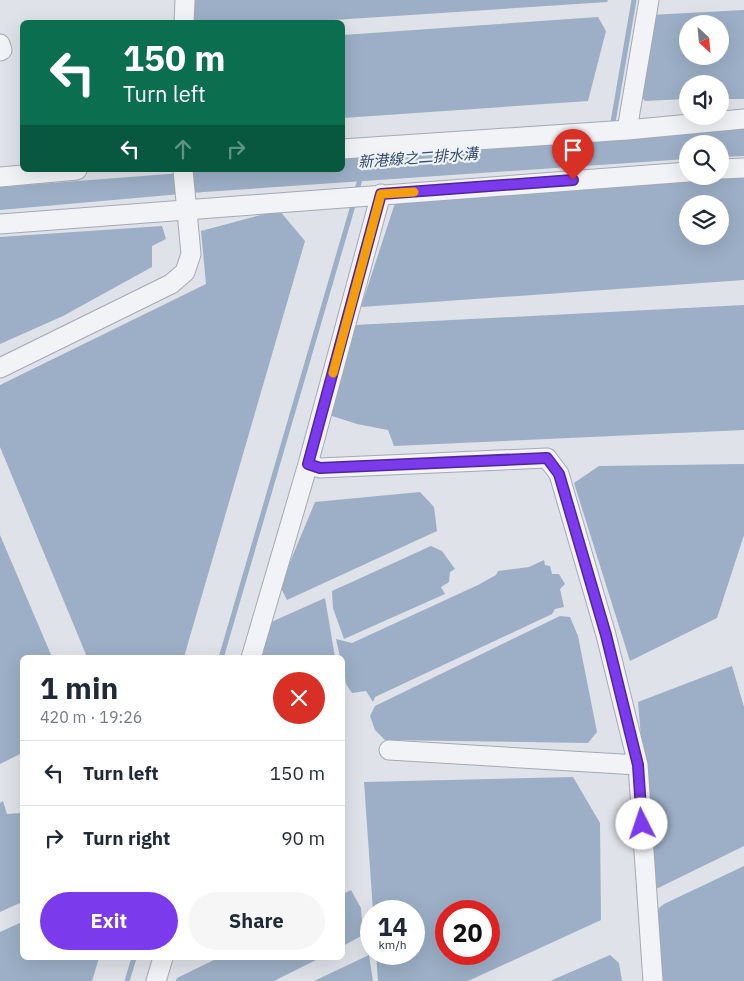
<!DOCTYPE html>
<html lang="en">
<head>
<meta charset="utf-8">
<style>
	:root { --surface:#fff; --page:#f6f6f7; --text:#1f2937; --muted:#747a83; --line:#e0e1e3; --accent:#7c3aed }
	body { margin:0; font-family:"IBM Plex Sans","Noto Sans TC",sans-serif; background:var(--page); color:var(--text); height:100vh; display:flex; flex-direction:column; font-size:19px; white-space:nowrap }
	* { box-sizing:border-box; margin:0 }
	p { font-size:16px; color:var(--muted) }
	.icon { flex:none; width:28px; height:28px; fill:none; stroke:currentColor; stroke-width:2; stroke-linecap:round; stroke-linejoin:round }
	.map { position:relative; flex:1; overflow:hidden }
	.side { position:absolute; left:20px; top:655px; width:325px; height:305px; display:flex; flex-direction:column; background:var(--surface); border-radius:8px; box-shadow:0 5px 20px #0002 }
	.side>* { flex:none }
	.guide { position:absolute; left:20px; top:20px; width:325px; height:152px; border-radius:8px; box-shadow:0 5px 20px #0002; background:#0b6e4f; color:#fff; overflow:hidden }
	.needle { width:32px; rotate:154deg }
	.fabs { position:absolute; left:679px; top:15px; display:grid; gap:10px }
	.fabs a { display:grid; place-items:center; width:50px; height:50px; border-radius:50%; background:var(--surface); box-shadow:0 5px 20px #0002; font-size:25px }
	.speed { position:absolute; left:360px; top:900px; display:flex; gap:10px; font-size:25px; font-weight:700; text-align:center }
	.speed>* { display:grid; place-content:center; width:65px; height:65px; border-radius:50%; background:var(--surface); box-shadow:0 5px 20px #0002; line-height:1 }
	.speed small { font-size:12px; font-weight:400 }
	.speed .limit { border:8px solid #d22; background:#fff; color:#111 }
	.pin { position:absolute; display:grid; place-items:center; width:42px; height:42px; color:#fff; margin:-51px -21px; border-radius:50% 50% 50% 0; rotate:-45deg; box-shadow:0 0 5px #0007 }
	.pin .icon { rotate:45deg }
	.me { position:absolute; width:55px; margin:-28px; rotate:356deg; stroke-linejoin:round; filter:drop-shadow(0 0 4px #0008) }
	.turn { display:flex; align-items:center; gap:18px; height:105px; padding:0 20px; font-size:22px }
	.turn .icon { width:65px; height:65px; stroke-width:2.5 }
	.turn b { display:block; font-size:35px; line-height:42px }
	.lanes { display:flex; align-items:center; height:48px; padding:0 20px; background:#0003; justify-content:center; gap:25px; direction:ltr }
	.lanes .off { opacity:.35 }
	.round { display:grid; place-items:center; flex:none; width:52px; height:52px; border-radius:26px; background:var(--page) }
	.overview { display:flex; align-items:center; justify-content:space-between; height:85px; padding:0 20px }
	h1 { font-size:30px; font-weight:700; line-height:38px }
	.cta { display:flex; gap:10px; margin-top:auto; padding:10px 20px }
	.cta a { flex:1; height:58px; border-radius:30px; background:var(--accent); color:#fff; font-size:20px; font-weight:700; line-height:58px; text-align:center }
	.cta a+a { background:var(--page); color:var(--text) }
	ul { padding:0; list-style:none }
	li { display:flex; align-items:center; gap:15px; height:65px; padding:0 20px; border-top:1px solid var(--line) }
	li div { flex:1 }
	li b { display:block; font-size:19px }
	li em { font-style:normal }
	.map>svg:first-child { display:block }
	.water { fill:#9cafc6; fill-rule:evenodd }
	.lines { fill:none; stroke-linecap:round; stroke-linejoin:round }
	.stream { stroke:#9cafc6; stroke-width:5 }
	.minor-casing { stroke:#a5a9b2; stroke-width:21 }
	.minor { stroke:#f2f3f6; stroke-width:19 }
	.route-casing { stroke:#51269a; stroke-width:12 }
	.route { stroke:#7c3aed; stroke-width:9 }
	.slow { stroke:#f59e0b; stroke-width:9 }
	.labels { text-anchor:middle; stroke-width:4.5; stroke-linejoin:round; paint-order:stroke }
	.water-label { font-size:15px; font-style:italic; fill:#354d6f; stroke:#eef1f5 }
</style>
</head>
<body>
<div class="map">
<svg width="744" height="981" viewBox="0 0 744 981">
	<rect width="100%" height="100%" fill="#dfe2e8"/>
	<path class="water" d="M 190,0 L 608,0 L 607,2 L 303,22 L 193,22 Z
		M 744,10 L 744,99 L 720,99 L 720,84 L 688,84 L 687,99 L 645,101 L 634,89 L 650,15 ZM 688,24 L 720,24 L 720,56 L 688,56 Z
		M 598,17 L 606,31 L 588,101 L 343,118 L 343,35 Z
		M 744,125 L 744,156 L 720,157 L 720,144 L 688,144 L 687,159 L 204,192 L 0,210 L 0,187 L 220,170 L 342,170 L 343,159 Z
		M 744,177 L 744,280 L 361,307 L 395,203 ZM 688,204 L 720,204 L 720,236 L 688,236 Z
		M 279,210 L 305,241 L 184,657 L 87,657 L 0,447 L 0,385 L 206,284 L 201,231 Z
		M 162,226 L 166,239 L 152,246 L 152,267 L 63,316 L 0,344 L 0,237 Z
		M 744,305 L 744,430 L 394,446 L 388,430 L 357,424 L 329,415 L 355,325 Z
		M 744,464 L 744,535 L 717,618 L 630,661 L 574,483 L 599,466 Z
		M 420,492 L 434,507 L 437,531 L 287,600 L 280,586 L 315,502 Z
		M 0,535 L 52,657 L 22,658 L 22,753 L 0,764 Z
		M 431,546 L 442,551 L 455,569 L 450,572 L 449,582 L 441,587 L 445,594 L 344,639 L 333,608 L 332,591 Z
		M 544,560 L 545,565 L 550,566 L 552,574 L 559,574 L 565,584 L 560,589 L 564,607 L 555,609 L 552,614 L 375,697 L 373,702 L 366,691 L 352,693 L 346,684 L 342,658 L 340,657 L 336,639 L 352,643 L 478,585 L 496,575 L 498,571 L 529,567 Z
		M 325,598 L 335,657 L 258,658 L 269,623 Z
		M 560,616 L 570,617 L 578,636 L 597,732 L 588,743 L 385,740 L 375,730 L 370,716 L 375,706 Z
		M 732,666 L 744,707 L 744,846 L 654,890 L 638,702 Z
		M 573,777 L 600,823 L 601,920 L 468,981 L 378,981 L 376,954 L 414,954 L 414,911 L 373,911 L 364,782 ZM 446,911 L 489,911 L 489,954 L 446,954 Z
		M 3,801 L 7,814 L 22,813 L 22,902 L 0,912 L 0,803 Z
		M 744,866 L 744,981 L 654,981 L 648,917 L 664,904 Z
		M 351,890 L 361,908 L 363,935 L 343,946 L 343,894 Z
		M 22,922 L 22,958 L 99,958 L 92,981 L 0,981 L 0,932 Z
		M 369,955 L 373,981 L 314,981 Z
		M 610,955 L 619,963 L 622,981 L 550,981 Z
		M 218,958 L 320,958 L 274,981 L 176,981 L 177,978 Z"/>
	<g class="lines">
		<path class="stream" d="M 612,128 L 634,0
			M 356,194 L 361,175
			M 221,658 L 354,202
			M 127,981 L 134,958"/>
		<g class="minor-casing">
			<path id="minor" d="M 184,22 L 185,0
				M 0,44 L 2,50 L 0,51
				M 627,130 L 649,0
				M 342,149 L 627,130 L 744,119
				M 720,169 L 744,168
				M 0,177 L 77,170
				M 381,194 L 308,464 L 320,468 L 547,458 L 559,474 L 606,635 L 638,765 L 653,981
				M 0,224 L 688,172
				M 0,368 L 171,284 L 185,272 L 191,254 L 183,170
				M 251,658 L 308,464
				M 389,750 L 638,765
				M 156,981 L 163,958"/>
		</g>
		<use href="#minor" class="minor"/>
	</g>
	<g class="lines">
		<g class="route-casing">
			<path id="route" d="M 573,180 L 381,194 L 308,464 L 320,468 L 547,458 L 559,474 L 606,635 L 638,765 L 642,824"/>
		</g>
		<use href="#route" class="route"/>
		<path class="slow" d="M 333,373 L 381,194 L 414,192"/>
	</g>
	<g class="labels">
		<g class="water-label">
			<text transform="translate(418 158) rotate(-4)" y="5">新港線之二排水溝</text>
		</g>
	</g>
</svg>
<div class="fabs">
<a><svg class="needle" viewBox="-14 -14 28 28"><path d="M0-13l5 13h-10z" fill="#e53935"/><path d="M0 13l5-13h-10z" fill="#747a83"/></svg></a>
<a><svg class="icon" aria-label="sound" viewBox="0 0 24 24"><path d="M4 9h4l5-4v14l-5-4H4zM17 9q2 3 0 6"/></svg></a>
<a><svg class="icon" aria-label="search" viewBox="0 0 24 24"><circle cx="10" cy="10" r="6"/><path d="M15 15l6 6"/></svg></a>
<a><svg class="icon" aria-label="layers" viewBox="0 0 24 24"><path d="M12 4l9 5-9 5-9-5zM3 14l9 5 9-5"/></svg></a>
</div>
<div class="speed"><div>14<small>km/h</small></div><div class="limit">20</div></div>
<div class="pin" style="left:573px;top:180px;background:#d93025"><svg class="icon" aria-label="arrive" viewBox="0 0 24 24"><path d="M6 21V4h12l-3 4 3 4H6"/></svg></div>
<svg class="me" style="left:642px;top:824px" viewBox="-20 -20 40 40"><circle r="19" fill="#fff"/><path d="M0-13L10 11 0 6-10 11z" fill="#7c3aed"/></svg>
<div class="guide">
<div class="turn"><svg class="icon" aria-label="left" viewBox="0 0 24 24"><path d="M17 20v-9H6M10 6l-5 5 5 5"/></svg><div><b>150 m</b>Turn left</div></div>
<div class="lanes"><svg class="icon" aria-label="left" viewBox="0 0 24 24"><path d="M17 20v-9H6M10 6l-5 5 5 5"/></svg><svg class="icon off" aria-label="ahead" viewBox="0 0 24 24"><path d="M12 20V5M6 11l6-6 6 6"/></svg><svg class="icon off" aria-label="right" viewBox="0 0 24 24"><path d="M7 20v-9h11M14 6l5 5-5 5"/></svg></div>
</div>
<section class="side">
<div class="overview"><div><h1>1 min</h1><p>420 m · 19:26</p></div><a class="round" style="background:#d93025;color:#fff"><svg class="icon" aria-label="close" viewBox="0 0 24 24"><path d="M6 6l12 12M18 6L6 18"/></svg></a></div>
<ul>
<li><svg class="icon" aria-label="left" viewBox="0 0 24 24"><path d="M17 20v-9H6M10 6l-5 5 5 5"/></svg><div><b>Turn left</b></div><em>150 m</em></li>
<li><svg class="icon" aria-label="right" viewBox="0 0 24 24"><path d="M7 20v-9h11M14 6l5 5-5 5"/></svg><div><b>Turn right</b></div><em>90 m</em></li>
</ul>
<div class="cta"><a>Exit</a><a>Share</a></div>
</section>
</div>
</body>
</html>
